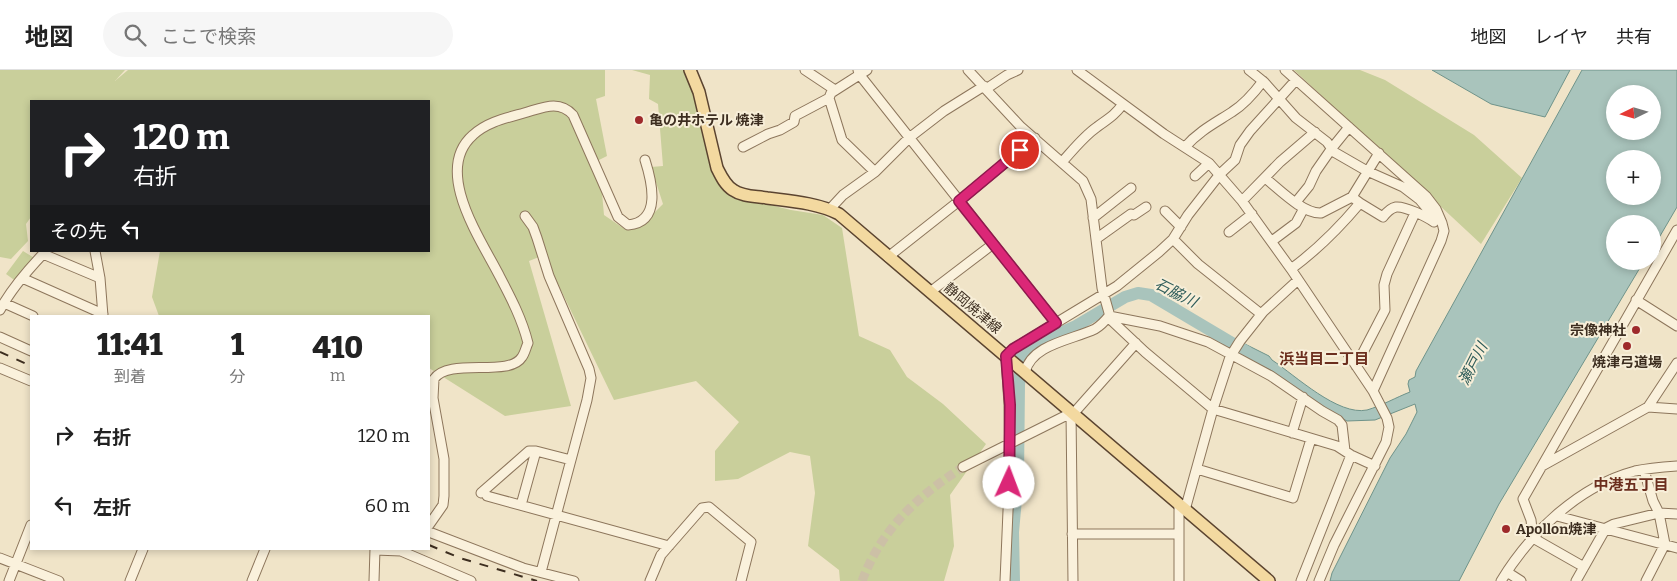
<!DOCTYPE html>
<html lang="ja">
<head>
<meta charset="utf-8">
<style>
	:root { --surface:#fff; --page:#f6f6f6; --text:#222; --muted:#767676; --line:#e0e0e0 }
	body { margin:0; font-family:Bitter,"Noto Sans JP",serif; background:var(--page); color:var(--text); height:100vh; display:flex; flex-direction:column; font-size:19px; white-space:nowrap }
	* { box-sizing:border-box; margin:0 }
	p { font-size:16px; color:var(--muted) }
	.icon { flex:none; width:28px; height:28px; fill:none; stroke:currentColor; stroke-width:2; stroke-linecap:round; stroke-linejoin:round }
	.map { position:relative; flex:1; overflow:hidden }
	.panel { position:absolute; left:30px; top:245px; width:400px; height:235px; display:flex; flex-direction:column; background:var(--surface); border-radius:0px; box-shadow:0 2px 8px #0003 }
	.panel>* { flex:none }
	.banner { position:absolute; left:30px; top:30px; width:400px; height:152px; border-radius:0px; box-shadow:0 2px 8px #0003; background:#202124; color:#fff; overflow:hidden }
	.needle { width:32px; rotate:265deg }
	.controls { position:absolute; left:1606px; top:15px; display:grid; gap:10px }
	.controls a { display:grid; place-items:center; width:55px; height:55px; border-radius:50%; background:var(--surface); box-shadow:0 2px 8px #0003; font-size:25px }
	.pin { position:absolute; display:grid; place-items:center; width:42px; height:42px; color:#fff; margin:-21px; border:2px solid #fff; border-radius:50%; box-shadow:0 1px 5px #0007 }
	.me { position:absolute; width:55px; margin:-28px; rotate:2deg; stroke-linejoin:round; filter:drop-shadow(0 0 4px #0008) }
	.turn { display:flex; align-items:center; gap:18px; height:105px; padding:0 20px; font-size:22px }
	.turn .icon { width:65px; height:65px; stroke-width:2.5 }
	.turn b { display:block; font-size:35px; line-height:42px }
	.then { display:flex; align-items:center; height:48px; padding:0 20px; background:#0003; gap:10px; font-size:19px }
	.eta { display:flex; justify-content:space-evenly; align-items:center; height:85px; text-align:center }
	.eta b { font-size:30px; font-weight:800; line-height:35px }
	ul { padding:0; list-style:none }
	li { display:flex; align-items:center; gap:15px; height:70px; padding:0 20px }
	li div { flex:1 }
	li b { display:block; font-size:19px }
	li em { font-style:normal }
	header { display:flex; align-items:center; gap:30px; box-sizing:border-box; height:70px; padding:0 25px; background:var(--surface); border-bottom:1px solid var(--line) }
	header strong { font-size:24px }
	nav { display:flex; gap:28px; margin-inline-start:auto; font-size:18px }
	.search { width:350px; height:45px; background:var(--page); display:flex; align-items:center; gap:12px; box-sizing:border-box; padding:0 18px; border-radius:28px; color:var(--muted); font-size:19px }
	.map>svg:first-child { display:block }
	.green { fill:#c9cf9b }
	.water { fill:#a9c4bc; stroke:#6f938a; fill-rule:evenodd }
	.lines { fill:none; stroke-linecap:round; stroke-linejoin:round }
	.river { stroke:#a9c4bc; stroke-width:12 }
	.minor-tunnel { stroke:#ccc0a6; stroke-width:9; stroke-dasharray:9 4.5; stroke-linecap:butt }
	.minor-casing { stroke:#8d765c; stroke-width:11 }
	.major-casing { stroke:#5b4430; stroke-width:14 }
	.minor { stroke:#faf1dc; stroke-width:9 }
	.major { stroke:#f3d9a0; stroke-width:11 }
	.rail { stroke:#3d2e20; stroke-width:2; stroke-dasharray:9 9; stroke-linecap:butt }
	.route-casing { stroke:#8e194d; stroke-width:12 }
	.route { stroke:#db2777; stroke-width:9 }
	.poi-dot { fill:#9e2a2b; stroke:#f7eed8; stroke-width:2 }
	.labels { text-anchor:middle; stroke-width:4; stroke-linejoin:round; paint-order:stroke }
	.poi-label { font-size:14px; font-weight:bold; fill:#3d2e20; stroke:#f7eed8; text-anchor:start }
	.street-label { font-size:14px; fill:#3d2e20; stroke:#f7eed8 }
	.water-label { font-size:15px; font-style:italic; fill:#2f5d5a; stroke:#f7eed8 }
	.neighbourhood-label { font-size:15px; font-weight:bold; fill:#6b2e1e; stroke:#f7eed8 }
</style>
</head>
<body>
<header>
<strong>地図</strong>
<div class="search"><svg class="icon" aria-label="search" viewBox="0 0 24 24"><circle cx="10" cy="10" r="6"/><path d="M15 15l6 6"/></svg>ここで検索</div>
<nav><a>地図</a><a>レイヤ</a><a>共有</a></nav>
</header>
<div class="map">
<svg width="1677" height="511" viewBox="0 0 1677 511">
	<rect width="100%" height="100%" fill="#f0e4c8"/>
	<path class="green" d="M 0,0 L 125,0 L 115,11 L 128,0 L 605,0 L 605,26 L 596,29 L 607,86 L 599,90 L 604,145 L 626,160 L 646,151 L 663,134 L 651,97 L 663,96 L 658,34 L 649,29 L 650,5 L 632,0 L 686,0 L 689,5 L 717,110 L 734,126 L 791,140 L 823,145 L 842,158 L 859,266 L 890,280 L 907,307 L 943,334 L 986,374 L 950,425 L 954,476 L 944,511 L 840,511 L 839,500 L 808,476 L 815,423 L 810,386 L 790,382 L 738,409 L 715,411 L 715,381 L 739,352 L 696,311 L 614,330 L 544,185 L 529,191 L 571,336 L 505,346 L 429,298 L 429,246 L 159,246 L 152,227 L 160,181 L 429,181 L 429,31 L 31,31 L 31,147 L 26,154 L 28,171 L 11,189 L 0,187 Z
		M 1294,0 L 1360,0 L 1385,10 L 1474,65 L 1522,108 L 1481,174 Z
		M 23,181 L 36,189 L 17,212 L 6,204 Z"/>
	<path class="water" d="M 1432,0 L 1570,0 L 1545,47 L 1491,34 Z
		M 1582,0 L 1677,0 L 1677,137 L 1653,178 L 1652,154 L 1615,154 L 1615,191 L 1644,191 L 1499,434 L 1459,511 L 1330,511 L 1332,503 L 1390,388 L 1406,364 L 1417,342 L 1415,334 L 1375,350 L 1347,351 L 1330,342 L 1273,304 L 1274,302 L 1236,283 L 1243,273 L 1269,286 L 1272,290 C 1296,306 1338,346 1367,340 C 1381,336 1397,327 1410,322 L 1408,314 L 1409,310 L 1415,307 L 1416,301 ZM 1615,24 L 1652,24 L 1652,61 L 1615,61 ZM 1615,89 L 1652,89 L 1652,126 L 1615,126 Z"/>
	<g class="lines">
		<path class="river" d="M 1014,511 L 1013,462 L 1018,407 L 1019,315 L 1021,287 L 1031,276 L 1076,256 L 1125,227 L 1138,223 L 1151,225 L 1247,282"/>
		<path class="minor-tunnel" d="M 862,511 C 882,458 917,427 963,397"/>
		<g class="minor-casing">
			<path id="minor" d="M 805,0 L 835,20
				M 858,0 L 859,4 L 1056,253
				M 867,0 L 831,23 L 829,28 L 842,70 L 875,102
				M 968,0 L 1021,57 L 1083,111 L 1091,129 L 1102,218 L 1111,250 L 1145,282 L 1213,339 L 1337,376 L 1351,385 L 1375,396
				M 1077,0 L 1164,64 L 1209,93 L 1242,131 L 1291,199 L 1373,321 L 1387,348 L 1389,357 L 1386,372 L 1334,475 L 1319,511
				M 1249,0 L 1264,12 L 1296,48 L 1327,72 L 1334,82 L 1367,101 L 1403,117 L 1420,130 L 1430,142 L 1434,152
				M 1285,0 L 1426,126 L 1436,139 L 1442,153 L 1444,161 L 1441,171 L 1373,321
				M 986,19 L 1007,5 L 1018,0
				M 743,77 L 768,64 L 780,60 L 794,52 L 795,46 L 829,28
				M 1185,77 C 1199,61 1215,53 1232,42 C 1245,34 1254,23 1263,11
				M 1063,91 C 1073,80 1084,66 1097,57 C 1109,48 1113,47 1123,34
				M 1195,106 L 1209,93
				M 1265,108 C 1279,119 1303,144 1321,143 L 1352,127 L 1379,83
				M 1242,131 L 1280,92 L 1315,62
				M 1296,132 L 1309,116 L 1316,101 L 1332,78 L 1349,57
				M 1360,133 L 1383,147 C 1386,143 1391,138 1396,137 C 1405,136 1427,147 1434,152
				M 830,139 L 843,125 L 875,102 L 909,68 L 944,41 L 984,16
				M 1165,141 L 1181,157
				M 525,146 L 533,157 L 537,168 L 549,206 L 589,299 L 591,308 L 587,330 L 541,502
				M 1093,148 L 1131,118
				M 1229,162 L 1252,144
				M 1096,169 L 1131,144 L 1134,145 L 1146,137
				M 1173,169 L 1198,194 L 1261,244
				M 1272,171 L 1296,153 L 1304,138
				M 95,181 L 100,208 L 103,246
				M 43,184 L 100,208
				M 888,187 L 959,131 L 1035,68
				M 1291,199 C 1317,180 1339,158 1360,133 L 1352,127
				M 22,208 L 103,244
				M 930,222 L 993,174
				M 1636,230 L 1677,256
				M 4,233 L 33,246
				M 0,240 C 11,219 27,201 43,184 L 43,181
				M 1109,246 L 1160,256 L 1208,272 L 1271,306 L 1322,341 L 1338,350 L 1342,355 L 1345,381
				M 0,267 L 31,281
				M 1356,296 L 1385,240 L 1384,215 L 1387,204 L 1415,143
				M 0,298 L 31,311
				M 1025,302 C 1032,274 1072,270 1095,259 C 1100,256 1105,251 1109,246
				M 1648,337 L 1677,293
				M 1073,344 L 1136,273
				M 1292,363 L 1303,327
				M 1542,396 L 1648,337 L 1677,339
				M 963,397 L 1071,343 L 1073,511
				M 1197,399 L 1293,428 L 1311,369
				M 1644,400 L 1653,431 L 1659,443 L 1665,474 L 1646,511
				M 481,423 L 529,381 L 536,381 L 571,390
				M 487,426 L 669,476
				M 521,435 L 536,381
				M 1185,440 L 1213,339 L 1230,287 L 1240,271 L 1263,242 L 1298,210
				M 1557,446 L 1677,478
				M 429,455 L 443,435 L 444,426 L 444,389 L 433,328 L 434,309 C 449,287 509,308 522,287 C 525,283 526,277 528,273 C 522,249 511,228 500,207 C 482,171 432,101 473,65 C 487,52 506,48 524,43 C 542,38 559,29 573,45 L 618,147 L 628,155 C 662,152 652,112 645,90
				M 429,462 L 523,498 L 574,511
				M 1072,464 L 1179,464
				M 375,480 L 401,481 L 471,511
				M 0,488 L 59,511
				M 1584,497 L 1533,468 L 1531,450 L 1523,429 L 1677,160
				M 1507,502 L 1521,511
				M 9,511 L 31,455
				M 130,511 L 143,479
				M 252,511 L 265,479
				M 374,511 L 375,479
				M 650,511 L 661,485 L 702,438 L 709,437 L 751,472 L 741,511
				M 1005,511 L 1010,394 L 1009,335 L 1006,286 L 1013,279 L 1117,216 L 1159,182 L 1173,169 L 1188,145 L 1220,104 L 1235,90 L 1240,75 L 1250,61 L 1296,10
				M 1179,511 L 1179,435
				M 1301,511 L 1351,385
				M 1501,511 C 1531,462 1579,416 1635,401 C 1649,398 1663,397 1677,396
				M 1576,511 L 1606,458 L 1614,454 L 1659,443 L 1677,444"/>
		</g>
		<g class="major-casing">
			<path id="major" d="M 690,0 L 699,22 L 717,98 C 721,106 725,115 733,120 C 743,127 755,126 767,128 C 790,131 818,133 839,144 L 1269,511"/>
		</g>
		<use href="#minor" class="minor"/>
		<use href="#major" class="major"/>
		<path class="rail" d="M 0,282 L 31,296
			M 429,475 L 460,488 L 537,511"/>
	</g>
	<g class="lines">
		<g class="route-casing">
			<path id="route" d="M 1009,413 L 1010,335 L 1006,286 L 1013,279 L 1056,253 L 959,131 L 1020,80"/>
		</g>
		<use href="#route" class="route"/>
	</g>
	<g class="poi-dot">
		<circle cx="639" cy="50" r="5"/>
		<circle cx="1636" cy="260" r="5"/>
		<circle cx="1627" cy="276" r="5"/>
		<circle cx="1506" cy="459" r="5"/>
	</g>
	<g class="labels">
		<g class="poi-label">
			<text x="649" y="55">亀の井ホテル 焼津</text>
			<text x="1626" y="265" text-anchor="end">宗像神社</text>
			<text x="1627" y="297" text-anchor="middle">焼津弓道場</text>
			<text x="1516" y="464">Apollon焼津</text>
		</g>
		<g class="street-label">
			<text transform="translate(973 238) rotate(40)" y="5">静岡焼津線</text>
		</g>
		<g class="water-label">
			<text transform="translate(1176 223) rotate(27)" y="5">石脇川</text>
			<text transform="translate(1473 294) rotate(-63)" y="5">瀬戸川</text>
		</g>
		<g class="neighbourhood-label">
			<text x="1324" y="294">浜当目二丁目</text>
			<text x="1631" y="420">中港五丁目</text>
		</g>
	</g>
</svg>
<div class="controls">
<a><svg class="needle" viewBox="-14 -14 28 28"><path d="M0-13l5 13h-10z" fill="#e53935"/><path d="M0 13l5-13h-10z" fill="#767676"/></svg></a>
<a>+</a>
<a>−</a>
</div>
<div class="pin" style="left:1020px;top:80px;background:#d93025"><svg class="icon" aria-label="arrive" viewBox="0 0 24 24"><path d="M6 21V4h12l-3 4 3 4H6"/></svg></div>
<svg class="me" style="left:1009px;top:413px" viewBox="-20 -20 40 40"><circle r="19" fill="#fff"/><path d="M0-13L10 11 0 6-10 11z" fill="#db2777"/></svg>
<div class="banner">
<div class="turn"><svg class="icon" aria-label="right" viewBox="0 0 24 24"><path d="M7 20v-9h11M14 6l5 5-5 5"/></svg><div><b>120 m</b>右折</div></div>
<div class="then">その先<svg class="icon" aria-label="left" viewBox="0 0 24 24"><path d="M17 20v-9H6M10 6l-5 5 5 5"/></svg></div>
</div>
<section class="panel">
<div class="eta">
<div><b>11:41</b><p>到着</p></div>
<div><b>1</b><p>分</p></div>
<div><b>410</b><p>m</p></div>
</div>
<ul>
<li><svg class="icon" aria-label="right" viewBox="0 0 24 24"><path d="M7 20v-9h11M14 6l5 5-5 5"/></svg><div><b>右折</b></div><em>120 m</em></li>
<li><svg class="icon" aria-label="left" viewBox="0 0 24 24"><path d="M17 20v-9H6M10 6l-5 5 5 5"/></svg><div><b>左折</b></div><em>60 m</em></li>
</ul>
</section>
</div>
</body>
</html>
